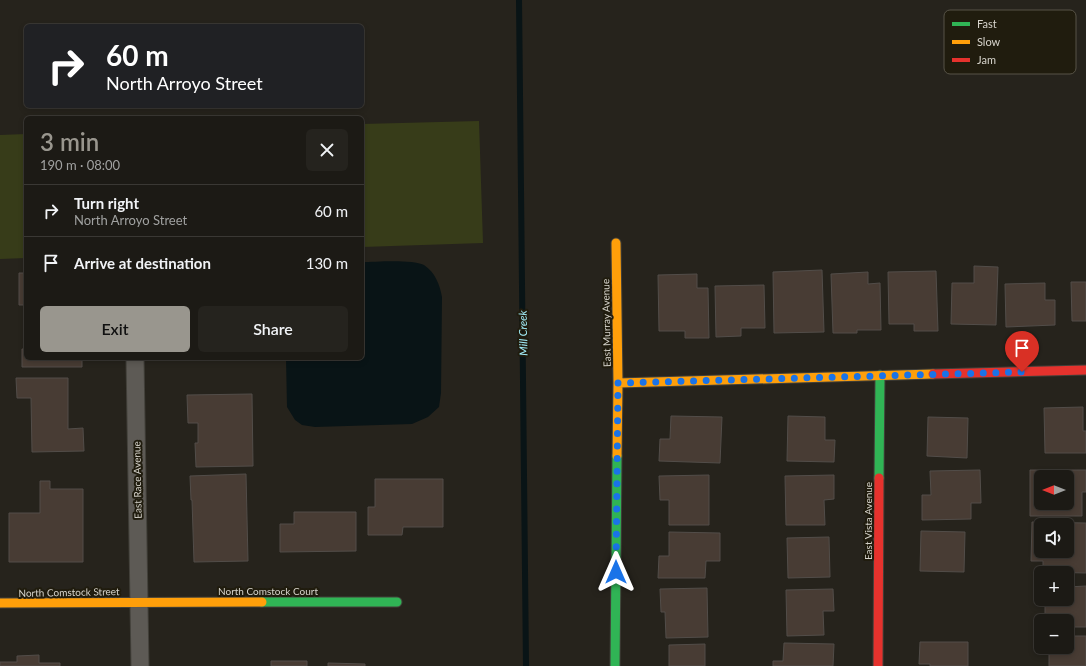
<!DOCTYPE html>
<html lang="en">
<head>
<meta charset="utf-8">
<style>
	:root { --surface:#1c1a15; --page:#25231e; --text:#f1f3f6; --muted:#a0a1a0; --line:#3a3834; --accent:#99968e }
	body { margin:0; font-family:Lato,sans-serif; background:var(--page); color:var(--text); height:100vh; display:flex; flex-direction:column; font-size:15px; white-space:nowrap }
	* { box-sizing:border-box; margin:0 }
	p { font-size:13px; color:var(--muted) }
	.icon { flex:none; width:22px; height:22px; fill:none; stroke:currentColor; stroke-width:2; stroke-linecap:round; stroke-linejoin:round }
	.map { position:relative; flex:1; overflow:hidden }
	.side { position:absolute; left:24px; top:116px; width:340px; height:244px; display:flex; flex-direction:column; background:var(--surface); border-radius:6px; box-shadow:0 2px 6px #0003,0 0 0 1px var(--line) }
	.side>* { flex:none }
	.hud { position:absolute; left:24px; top:24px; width:340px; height:84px; border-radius:6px; box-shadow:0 2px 6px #0003,0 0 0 1px var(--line); background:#202124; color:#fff; overflow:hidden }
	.needle { width:26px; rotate:270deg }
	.controls { position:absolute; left:1034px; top:470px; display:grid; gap:8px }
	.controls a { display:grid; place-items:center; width:40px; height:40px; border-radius:6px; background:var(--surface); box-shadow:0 2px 6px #0003,0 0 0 1px var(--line); font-size:20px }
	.pin { position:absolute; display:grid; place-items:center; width:34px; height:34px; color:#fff; margin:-41px -17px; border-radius:50% 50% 50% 0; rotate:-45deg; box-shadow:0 0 4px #0007 }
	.pin .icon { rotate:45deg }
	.me { position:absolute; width:44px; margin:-22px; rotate:0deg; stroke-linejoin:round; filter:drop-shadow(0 0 3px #0008) }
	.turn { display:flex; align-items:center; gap:14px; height:84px; padding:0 16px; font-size:18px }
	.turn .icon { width:52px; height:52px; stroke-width:2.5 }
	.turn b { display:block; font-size:28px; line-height:34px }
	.round { display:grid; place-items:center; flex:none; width:42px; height:42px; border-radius:6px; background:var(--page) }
	.summary { display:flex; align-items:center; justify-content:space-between; height:68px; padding:0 16px }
	h1 { font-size:24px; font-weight:600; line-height:30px; color:var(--accent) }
	.action { display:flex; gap:8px; margin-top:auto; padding:8px 16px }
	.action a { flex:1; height:46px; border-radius:6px; background:var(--accent); color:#111; font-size:16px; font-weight:600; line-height:46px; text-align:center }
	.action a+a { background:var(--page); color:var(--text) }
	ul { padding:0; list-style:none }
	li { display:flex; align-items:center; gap:12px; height:52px; padding:0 16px; border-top:1px solid var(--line) }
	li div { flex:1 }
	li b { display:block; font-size:15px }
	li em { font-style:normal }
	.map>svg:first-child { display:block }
	.green { fill:#373c19 }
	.water { fill:#091416 }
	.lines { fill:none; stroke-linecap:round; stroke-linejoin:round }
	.stream { stroke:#091416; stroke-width:6 }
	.building { fill:#483c34; stroke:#524d49; fill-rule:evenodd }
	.street-casing { stroke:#42403a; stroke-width:19 }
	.fast-casing { stroke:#42403a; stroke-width:11 }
	.slow-casing { stroke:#42403a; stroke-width:11 }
	.jam-casing { stroke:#42403a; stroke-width:11 }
	.street { stroke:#5d5a55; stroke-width:17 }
	.fast { stroke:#30b455; stroke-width:9 }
	.slow { stroke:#ff9f0a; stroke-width:9 }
	.jam { stroke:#e5322d; stroke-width:9 }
	.route { stroke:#1a73e8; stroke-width:7; stroke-dasharray:0 12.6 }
	.labels { text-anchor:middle; stroke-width:4; stroke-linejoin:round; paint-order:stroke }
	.street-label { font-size:10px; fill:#d7d4cc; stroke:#201c0e }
	.water-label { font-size:11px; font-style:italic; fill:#a2eefa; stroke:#201c0e }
	.key { fill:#201c0e; stroke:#575347; stroke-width:1 }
	.key-label { font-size:11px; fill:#d7d4cc }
</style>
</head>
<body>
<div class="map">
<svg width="1086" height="666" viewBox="0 0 1086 666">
	<rect width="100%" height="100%" fill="#26231c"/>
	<path class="green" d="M 479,121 L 483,243 L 362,247 L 362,124 Z
		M 26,134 L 26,258 L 0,259 L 0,135 Z"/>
	<path class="water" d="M 362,262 C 376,262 412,259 424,265 C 435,272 440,285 442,297 L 441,393 L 439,407 L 428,417 L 412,424 L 315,427 L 302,425 L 295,420 L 287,407 L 286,358 L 362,358 Z"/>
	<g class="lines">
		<path class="stream" d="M 519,0 L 526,666"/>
	</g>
	<path class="building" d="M 974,266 L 998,267 L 996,325 L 951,324 L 952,283 L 974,283 Z
		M 822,270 L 824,332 L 774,333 L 773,272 Z
		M 936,271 L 938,331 L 914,331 L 914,324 L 889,324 L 888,272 Z
		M 868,272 L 868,284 L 880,283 L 881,330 L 857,330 L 857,333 L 833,333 L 831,274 Z
		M 19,273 L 26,273 L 26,305 L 19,305 Z
		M 697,274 L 697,288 L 708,288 L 709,338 L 685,338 L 685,331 L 659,331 L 658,275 Z
		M 1071,282 L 1086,282 L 1086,321 L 1072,321 Z
		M 1045,283 L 1045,300 L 1055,300 L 1055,325 L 1006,327 L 1005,284 Z
		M 764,285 L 765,328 L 741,328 L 741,336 L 716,337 L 715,286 Z
		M 22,349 L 26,349 L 26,358 L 82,358 L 82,367 L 22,367 Z
		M 16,378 L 68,378 L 68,429 L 83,428 L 84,451 L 32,452 L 31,398 L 17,398 Z
		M 252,394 L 253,466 L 196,467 L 195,443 L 198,443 L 198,423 L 188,423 L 187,395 Z
		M 1083,407 L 1083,431 L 1086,431 L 1086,453 L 1045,453 L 1044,408 Z
		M 671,416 L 722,417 L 720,463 L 659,461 L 660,439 L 670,439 Z
		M 788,416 L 825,417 L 825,440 L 835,440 L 834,462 L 787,461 Z
		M 928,417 L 968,418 L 967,458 L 927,456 Z
		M 980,470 L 981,503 L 971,503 L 971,519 L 922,520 L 922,495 L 931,495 L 930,471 Z
		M 1030,470 L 1086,470 L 1086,492 L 1082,492 L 1082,516 L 1030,516 ZM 1041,477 L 1067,477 L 1067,503 L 1041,503 Z
		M 246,474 L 248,561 L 194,562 L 192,500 L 191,500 L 190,476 Z
		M 709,475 L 709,525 L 669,525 L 669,500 L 660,500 L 659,476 Z
		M 834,475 L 834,499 L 824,500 L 825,525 L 786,525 L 785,476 Z
		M 375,479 L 443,479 L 443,527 L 403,527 L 402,535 L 368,535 L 368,507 L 375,507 Z
		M 40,481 L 50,481 L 50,489 L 83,489 L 83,562 L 9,562 L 9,513 L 40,513 Z
		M 294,512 L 356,512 L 356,551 L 280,552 L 280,524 L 294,524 Z
		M 1032,522 L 1086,523 L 1086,573 L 1043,572 L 1043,561 L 1031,561 ZM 1041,525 L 1067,525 L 1067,551 L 1041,551 Z
		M 921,531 L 965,532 L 964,572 L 920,571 Z
		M 669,532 L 720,533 L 720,561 L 706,561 L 705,578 L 658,578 L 659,556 L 669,556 Z
		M 829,537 L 830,577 L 788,578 L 787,538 Z
		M 1086,586 L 1086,627 L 1067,627 L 1067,621 L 1045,621 L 1045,599 L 1067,599 L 1067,587 Z
		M 707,588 L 708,637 L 666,638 L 665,612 L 661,612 L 660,589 Z
		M 833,589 L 834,611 L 823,611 L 824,635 L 787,636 L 786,590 Z
		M 1067,636 L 1086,636 L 1086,666 L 1049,666 L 1049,647 L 1067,647 Z
		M 920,642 L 968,642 L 968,666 L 930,666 L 930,664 L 919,664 Z
		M 784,643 L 834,644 L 833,666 L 773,666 L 773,661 L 783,661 Z
		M 705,644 L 705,666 L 669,666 L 669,645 Z
		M 39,655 L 39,663 L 60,663 L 60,666 L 0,666 L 0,662 L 17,662 L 17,656 Z
		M 271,661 L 307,661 L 307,666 L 271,666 Z
		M 328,663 L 365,664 L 365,666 L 328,666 Z"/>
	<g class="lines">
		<g class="street-casing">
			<path id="street" d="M 135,358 L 140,666"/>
		</g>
		<g class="fast-casing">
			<path id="fast" d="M 879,478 L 880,375
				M 262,602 L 397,602
				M 615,666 L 617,456"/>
		</g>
		<g class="slow-casing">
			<path id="slow" d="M 616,243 L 618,383 L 617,456
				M 618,383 L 933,374
				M 0,603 L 262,602"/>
		</g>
		<g class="jam-casing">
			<path id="jam" d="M 933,374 L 1086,370
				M 878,666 L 879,478"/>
		</g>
		<use href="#street" class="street"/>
		<use href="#fast" class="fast"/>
		<use href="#slow" class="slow"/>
		<use href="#jam" class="jam"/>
	</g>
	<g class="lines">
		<path class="route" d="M 616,572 L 618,383 L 1022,372"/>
	</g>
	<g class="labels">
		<g class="street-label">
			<text transform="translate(606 323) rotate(-91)" y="4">East Murray Avenue</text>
			<text transform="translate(137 480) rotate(-91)" y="4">East Race Avenue</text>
			<text transform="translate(868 521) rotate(-90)" y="4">East Vista Avenue</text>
			<text x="268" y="595">North Comstock Court</text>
			<text transform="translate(69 592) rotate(-1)" y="4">North Comstock Street</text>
		</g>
		<g class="water-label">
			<text transform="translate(523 333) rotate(-91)" y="4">Mill Creek</text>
		</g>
	</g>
	<rect x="944" y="10" width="132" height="64" rx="6" class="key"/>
	<rect x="952" y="22" width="18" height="4" fill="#30b455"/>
	<rect x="952" y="40" width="18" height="4" fill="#ff9f0a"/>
	<rect x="952" y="58" width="18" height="4" fill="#e5322d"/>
	<g class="key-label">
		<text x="977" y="28">Fast</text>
		<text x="977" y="46">Slow</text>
		<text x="977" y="64">Jam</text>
	</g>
</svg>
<div class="controls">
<a><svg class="needle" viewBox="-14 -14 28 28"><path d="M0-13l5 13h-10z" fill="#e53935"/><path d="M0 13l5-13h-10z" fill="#a0a1a0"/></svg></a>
<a><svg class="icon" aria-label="sound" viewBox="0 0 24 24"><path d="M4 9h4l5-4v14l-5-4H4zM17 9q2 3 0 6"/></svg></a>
<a>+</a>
<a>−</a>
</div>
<div class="pin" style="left:1022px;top:372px;background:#d93025"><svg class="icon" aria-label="arrive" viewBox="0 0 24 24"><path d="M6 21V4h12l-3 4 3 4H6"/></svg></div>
<svg class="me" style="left:616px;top:572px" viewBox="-20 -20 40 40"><path d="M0-17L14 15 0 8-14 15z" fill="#1a73e8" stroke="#fff" stroke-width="4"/></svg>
<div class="hud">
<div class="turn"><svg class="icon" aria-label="right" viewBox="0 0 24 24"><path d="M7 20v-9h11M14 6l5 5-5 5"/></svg><div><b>60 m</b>North Arroyo Street</div></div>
</div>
<section class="side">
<div class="summary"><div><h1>3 min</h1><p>190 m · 08:00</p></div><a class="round"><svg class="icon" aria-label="close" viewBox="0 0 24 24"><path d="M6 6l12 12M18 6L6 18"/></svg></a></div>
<ul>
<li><svg class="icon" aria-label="right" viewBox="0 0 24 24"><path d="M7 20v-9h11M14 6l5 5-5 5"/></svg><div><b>Turn right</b><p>North Arroyo Street</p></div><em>60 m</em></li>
<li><svg class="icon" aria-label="arrive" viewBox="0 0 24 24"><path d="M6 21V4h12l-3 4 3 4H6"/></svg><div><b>Arrive at destination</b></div><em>130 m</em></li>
</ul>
<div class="action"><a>Exit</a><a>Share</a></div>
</section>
</div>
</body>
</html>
